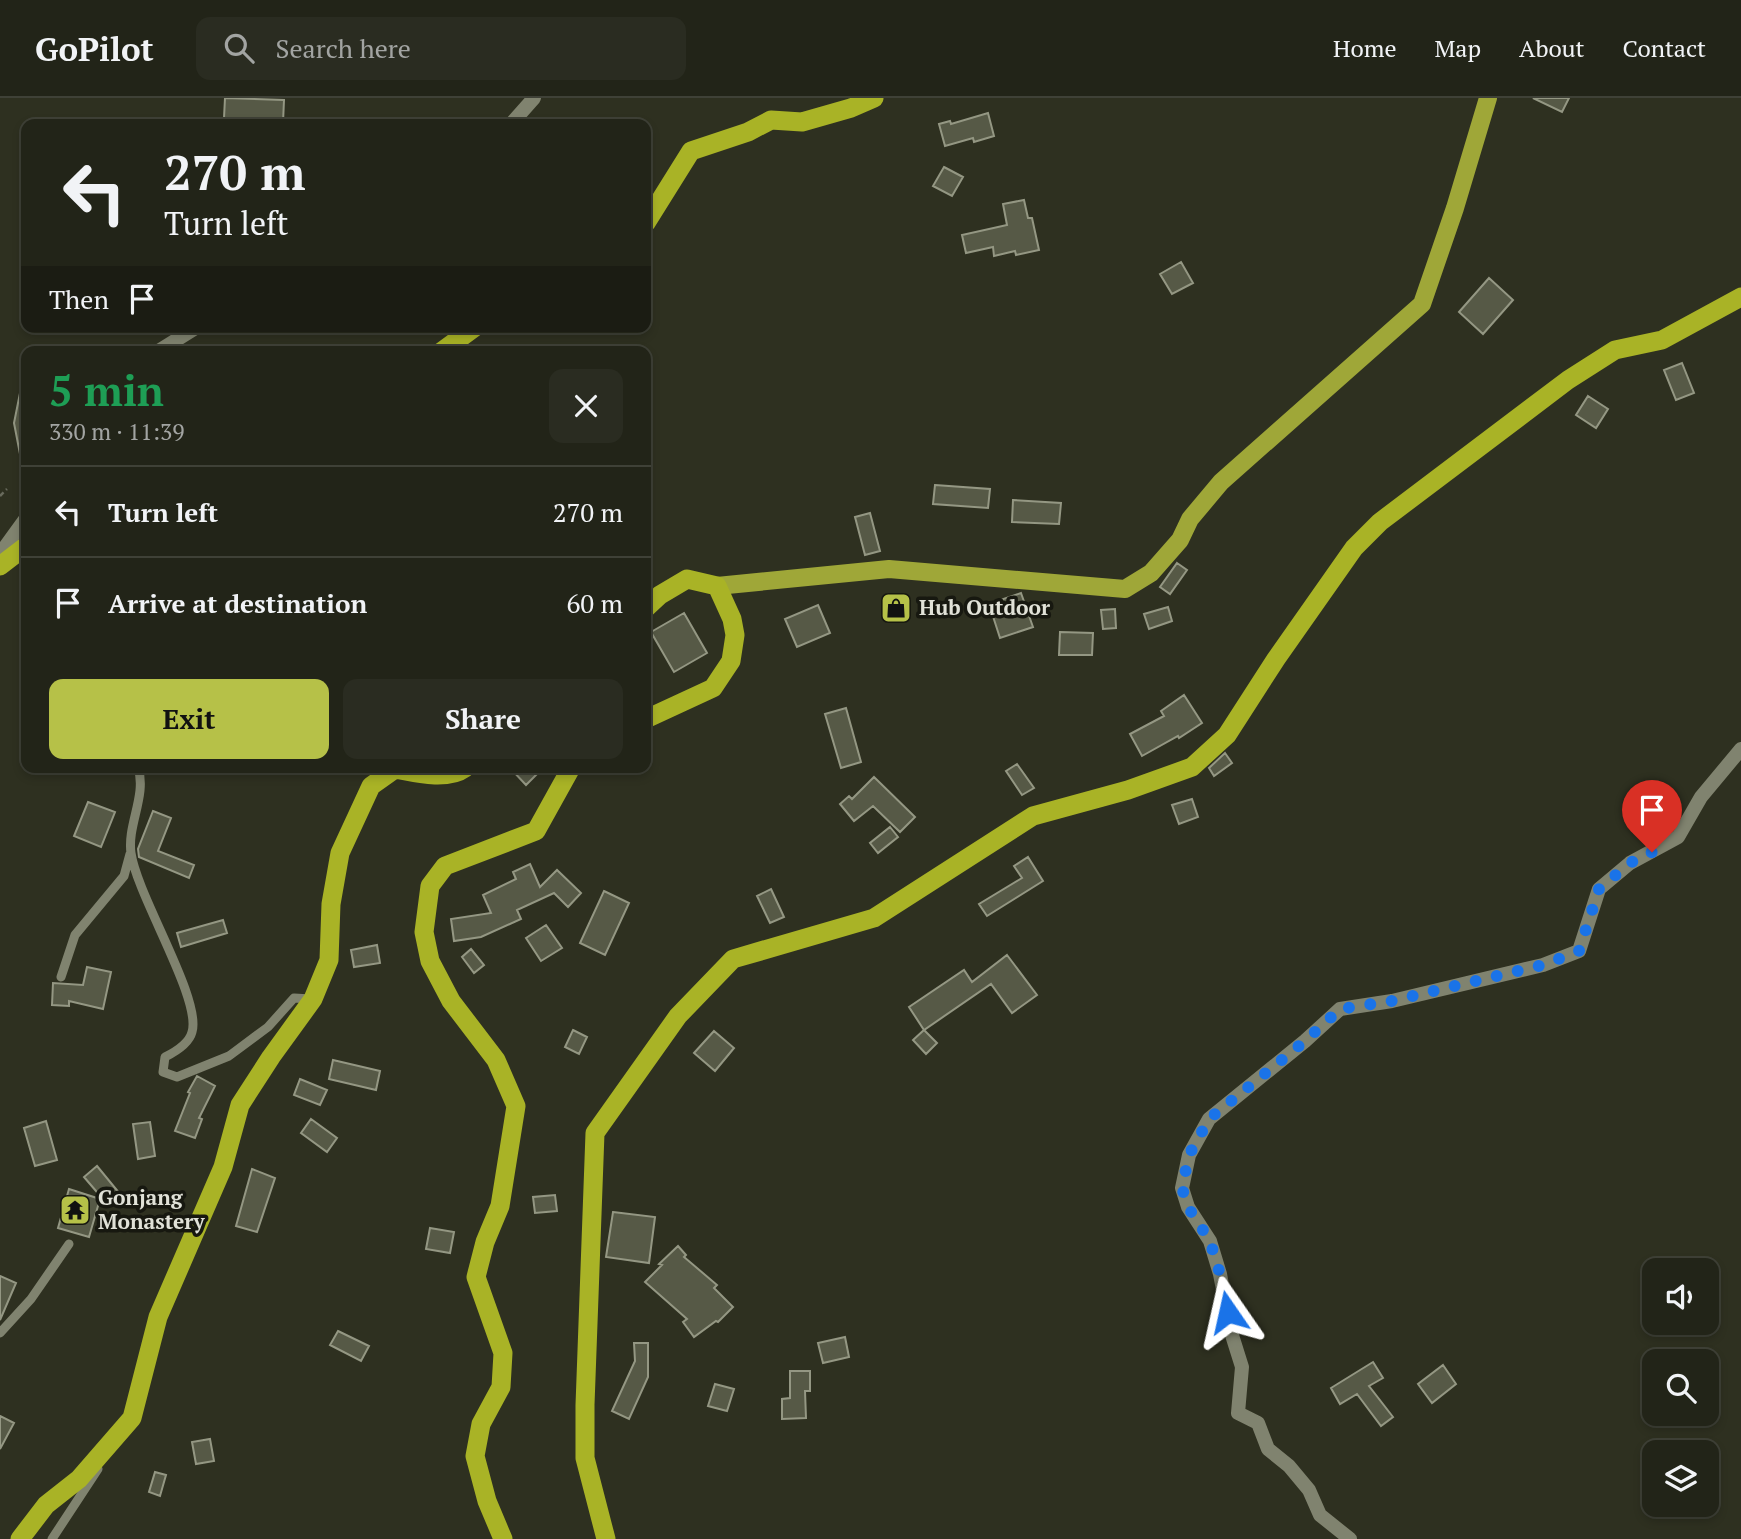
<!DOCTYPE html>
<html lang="en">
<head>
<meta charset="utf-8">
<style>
	:root { --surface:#222418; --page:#2a2c21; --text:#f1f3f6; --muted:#a2a4a2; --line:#3f4137; --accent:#b6c148 }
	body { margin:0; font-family:"PT Serif",serif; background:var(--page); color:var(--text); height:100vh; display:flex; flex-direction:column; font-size:26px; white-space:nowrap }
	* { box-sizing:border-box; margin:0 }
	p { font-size:23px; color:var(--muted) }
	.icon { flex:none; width:38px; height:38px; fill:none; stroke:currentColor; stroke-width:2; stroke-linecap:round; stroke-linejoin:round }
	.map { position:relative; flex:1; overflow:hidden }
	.panel { position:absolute; left:21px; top:248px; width:630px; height:427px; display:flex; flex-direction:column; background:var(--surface); border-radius:14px; box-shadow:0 4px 10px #0003,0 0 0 2px var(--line) }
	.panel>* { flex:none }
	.hud { position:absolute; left:21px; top:21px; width:630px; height:214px; border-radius:14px; box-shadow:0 4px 10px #0003,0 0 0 2px var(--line); background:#222418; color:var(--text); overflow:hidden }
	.controls { position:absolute; left:1642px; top:1160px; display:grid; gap:14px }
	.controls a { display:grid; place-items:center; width:77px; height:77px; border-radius:14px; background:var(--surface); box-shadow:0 4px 10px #0003,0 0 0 2px var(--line); font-size:35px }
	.pin { position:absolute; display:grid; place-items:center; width:60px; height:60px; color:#fff; margin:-72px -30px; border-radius:50% 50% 50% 0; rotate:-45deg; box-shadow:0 0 7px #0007 }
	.pin .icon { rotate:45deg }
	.me { position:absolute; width:77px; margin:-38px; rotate:349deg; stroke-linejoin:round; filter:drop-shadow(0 0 5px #0008) }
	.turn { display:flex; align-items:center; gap:24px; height:147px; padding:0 28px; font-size:32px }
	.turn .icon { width:91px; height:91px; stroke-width:2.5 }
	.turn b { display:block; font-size:49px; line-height:60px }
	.then { display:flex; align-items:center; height:66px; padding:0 28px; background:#0003; gap:14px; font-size:26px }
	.round { display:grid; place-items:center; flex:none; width:74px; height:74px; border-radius:14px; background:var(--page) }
	.overview { display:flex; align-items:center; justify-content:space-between; height:119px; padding:0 28px }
	h1 { font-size:42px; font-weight:800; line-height:52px; color:#1e9e55 }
	.action { display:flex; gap:14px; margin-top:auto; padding:14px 28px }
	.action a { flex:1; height:80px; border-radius:14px; background:var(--accent); color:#111; font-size:28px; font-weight:800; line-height:80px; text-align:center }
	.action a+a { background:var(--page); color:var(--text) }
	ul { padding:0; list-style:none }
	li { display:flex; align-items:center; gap:21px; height:91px; padding:0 28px; border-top:2px solid var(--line) }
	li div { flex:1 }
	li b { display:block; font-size:26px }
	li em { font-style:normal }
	header { display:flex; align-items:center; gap:42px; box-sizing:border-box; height:98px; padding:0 35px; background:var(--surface); border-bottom:2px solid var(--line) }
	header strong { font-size:33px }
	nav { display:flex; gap:38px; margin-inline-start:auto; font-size:24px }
	.search { width:490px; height:63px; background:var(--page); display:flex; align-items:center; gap:18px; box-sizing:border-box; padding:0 24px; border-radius:14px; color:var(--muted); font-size:26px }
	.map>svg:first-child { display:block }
	.building { fill:#565946; stroke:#949783; stroke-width:2 }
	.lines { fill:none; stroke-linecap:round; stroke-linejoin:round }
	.path { stroke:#686a5c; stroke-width:2.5; stroke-dasharray:5 3.5; stroke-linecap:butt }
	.service { stroke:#80836f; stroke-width:9 }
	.minor { stroke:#80836f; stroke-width:14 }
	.tertiary { stroke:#80836f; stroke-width:14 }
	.primary { stroke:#9fa738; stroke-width:18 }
	.trunk { stroke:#a9b326; stroke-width:19 }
	.route { stroke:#1a73e8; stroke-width:12; stroke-dasharray:0 21.6 }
	.labels { text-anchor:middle; stroke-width:7; stroke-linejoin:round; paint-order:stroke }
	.poi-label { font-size:21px; font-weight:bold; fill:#e1e2d8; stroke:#171810; text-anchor:start }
</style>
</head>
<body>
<header>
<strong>GoPilot</strong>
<div class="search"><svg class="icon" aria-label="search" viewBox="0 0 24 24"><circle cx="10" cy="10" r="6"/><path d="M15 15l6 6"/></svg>Search here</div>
<nav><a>Home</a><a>Map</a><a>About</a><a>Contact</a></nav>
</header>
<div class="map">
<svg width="1741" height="1441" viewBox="0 0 1741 1441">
	<rect width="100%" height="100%" fill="#2e3020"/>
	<path class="building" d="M 225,0 L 284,2 L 283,25 L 224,20 Z
		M 1533,0 L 1569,0 L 1562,14 Z
		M 988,15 L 994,38 L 974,44 L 973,40 L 945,48 L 939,26 L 950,23 L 951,26 Z
		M 944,69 L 963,79 L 952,98 L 933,88 Z
		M 1024,102 L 1028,120 L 1032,120 L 1039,152 L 1016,157 L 1015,153 L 994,158 L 993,149 L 966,155 L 962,137 L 1007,127 L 1003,106 Z
		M 1181,164 L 1193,185 L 1172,196 L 1160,176 Z
		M 1489,180 L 1513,202 L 1483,236 L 1459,214 Z
		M 1682,265 L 1694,295 L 1676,302 L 1664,272 Z
		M 20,295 L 26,295 L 26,355 L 20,356 L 14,325 Z
		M 1588,298 L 1608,311 L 1596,330 L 1576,317 Z
		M 935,387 L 990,391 L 988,410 L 933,406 Z
		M 1013,402 L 1061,405 L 1059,426 L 1012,424 Z
		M 870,415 L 880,453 L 865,457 L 855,419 Z
		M 1177,465 L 1187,472 L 1170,496 L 1160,489 Z
		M 1021,495 L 1033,529 L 1000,540 L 989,506 Z
		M 818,507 L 830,535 L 797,549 L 785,521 Z
		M 1168,509 L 1172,523 L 1149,531 L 1144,516 Z
		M 1115,511 L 1116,530 L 1103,531 L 1101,512 Z
		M 684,515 L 707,555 L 674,574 L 651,534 Z
		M 1060,534 L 1093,535 L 1092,557 L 1059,557 Z
		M 1184,597 L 1202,625 L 1179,640 L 1178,638 L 1142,658 L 1130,636 L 1164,618 L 1161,613 Z
		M 846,610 L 861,664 L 841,670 L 825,616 Z
		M 1225,655 L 1232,665 L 1214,678 L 1209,670 Z
		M 1017,666 L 1034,690 L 1022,697 L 1006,673 Z
		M 510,670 L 543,670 L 526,687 Z
		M 874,679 L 915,719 L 900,734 L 873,708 L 854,723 L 840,706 L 849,698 L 852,701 Z
		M 1192,701 L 1198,719 L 1179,726 L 1172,707 Z
		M 88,704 L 115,714 L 101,749 L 74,738 Z
		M 153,713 L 171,720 L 158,753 L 194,767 L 189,780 L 139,759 L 138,751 Z
		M 890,729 L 898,739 L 878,755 L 870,745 Z
		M 1028,759 L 1043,783 L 987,818 L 979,806 L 1022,780 L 1014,768 Z
		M 530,766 L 540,789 L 557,772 L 581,795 L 568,809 L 554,795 L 517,812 L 521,821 L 481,839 L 454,843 L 451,821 L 491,815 L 483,797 L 516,781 L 513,774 Z
		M 771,791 L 784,819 L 770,825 L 757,798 Z
		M 604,793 L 629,805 L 605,857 L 580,845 Z
		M 223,822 L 227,835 L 181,849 L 177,835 Z
		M 546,827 L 562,850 L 541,863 L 526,840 Z
		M 377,847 L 380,865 L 354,869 L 351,852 Z
		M 471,851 L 484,867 L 474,875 L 462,859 Z
		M 1007,857 L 1037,897 L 1012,915 L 991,886 L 924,932 L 909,909 L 964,872 L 972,884 Z
		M 87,869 L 111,874 L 103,911 L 69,903 L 69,908 L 52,907 L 53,885 L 83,887 Z
		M 573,932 L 587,939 L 579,956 L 565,949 Z
		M 924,932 L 937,945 L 926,956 L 913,942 Z
		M 714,933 L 734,950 L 715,973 L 694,955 Z
		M 333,962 L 380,973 L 376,992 L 329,981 Z
		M 197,978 L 215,988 L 199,1020 L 202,1021 L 195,1040 L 175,1033 L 190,995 L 188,994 Z
		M 300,981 L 327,992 L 320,1007 L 294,997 Z
		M 311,1021 L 337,1040 L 327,1054 L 301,1035 Z
		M 46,1023 L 57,1062 L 35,1068 L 24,1030 Z
		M 150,1024 L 155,1058 L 138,1061 L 133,1026 Z
		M 97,1068 L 120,1096 L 108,1107 L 84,1079 Z
		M 252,1071 L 275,1080 L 257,1134 L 236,1128 Z
		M 69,1091 L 100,1101 L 89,1139 L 58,1130 Z
		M 555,1097 L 557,1113 L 535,1115 L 533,1099 Z
		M 613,1114 L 655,1119 L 649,1165 L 606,1159 Z
		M 430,1130 L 454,1134 L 450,1155 L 426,1151 Z
		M 678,1148 L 686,1157 L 684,1159 L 717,1187 L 714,1190 L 733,1209 L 718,1224 L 716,1223 L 694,1239 L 683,1224 L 687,1221 L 645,1184 L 662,1167 L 659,1166 Z
		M 0,1178 L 16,1185 L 0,1222 Z
		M 338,1233 L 369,1248 L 361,1263 L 330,1247 Z
		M 845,1239 L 849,1259 L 823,1265 L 818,1245 Z
		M 634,1245 L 648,1245 L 648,1279 L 629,1321 L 612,1313 L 635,1263 Z
		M 1373,1264 L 1383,1280 L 1369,1288 L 1393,1319 L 1381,1328 L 1357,1296 L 1340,1306 L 1331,1290 Z
		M 1443,1267 L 1456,1286 L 1432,1305 L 1418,1286 Z
		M 790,1273 L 810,1273 L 810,1293 L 805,1293 L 806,1320 L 782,1321 L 782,1301 L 790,1300 Z
		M 715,1286 L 734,1291 L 727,1313 L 708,1308 Z
		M 0,1318 L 14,1325 L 0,1351 Z
		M 210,1341 L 214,1363 L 196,1366 L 192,1344 Z
		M 155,1374 L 166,1377 L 160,1398 L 149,1394 Z"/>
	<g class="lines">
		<path class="path" d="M 0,398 L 7,391"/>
		<path class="service" d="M 138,670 C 147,697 127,727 131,755 C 137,798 202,901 192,934 C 189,946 175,954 165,959 L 163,974 L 177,979 L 229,958 L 268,929 L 294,900 L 311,901
			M 61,879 L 75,837 L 124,778 L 130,756
			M 0,1235 L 31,1201 L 69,1146
			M 52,1441 L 98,1371"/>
		<path class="minor" d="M 511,26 L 534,0
			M 157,254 L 197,229
			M 0,456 L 26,420"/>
		<path class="tertiary" d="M 1350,1441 L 1320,1417 L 1309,1392 L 1289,1368 L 1268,1351 L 1258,1325 L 1238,1315 L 1242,1269 L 1231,1234 L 1220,1176 L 1210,1143 L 1188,1109 L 1182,1090 L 1189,1057 L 1209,1021 L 1305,943 L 1340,911 L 1392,903 L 1543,867 L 1579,853 L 1599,791 L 1630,765 L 1678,739 L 1701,699 L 1741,651"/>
		<path class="primary" d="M 717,488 L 889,471 L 1125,491 L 1151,475 L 1180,442 L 1190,421 L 1221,384 L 1422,206 L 1455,110 L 1488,0"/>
		<path class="trunk" d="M 646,125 L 691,53 L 748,34 L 771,22 L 802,24 L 851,10 L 874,0
			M 441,254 L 475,229
			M 0,468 L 26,448
			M 646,510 L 660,497 L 687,481 L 717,488 L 732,521 L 735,537 L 731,563 L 713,590 L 646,621
			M 20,1441 L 46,1407 L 79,1381 L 132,1320 L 158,1219 L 223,1069 L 240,1007 L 271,959 L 313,901 L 329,862 L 331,806 L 340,755 L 371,688 L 395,671 C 416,675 447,683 465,670
			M 503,1441 L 487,1403 L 475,1358 L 481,1326 L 501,1289 L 503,1255 L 476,1179 L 485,1144 L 500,1108 L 516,1008 L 496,962 L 451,903 L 430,863 L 424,834 L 430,788 L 445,768 L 536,733 L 571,670
			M 606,1441 L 585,1360 L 585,1307 L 595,1035 L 678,918 L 733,861 L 874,820 L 1033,718 L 1128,692 L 1192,669 L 1227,637 L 1276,561 L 1354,450 L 1380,424 L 1568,282 L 1615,252 L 1662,242 L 1741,199"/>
	</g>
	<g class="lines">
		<path class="route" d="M 1228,1214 L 1220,1176 L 1210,1143 L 1188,1109 L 1182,1090 L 1189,1057 L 1209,1021 L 1305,943 L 1340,911 L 1392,903 L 1543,867 L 1579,853 L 1599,791 L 1630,765 L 1652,754"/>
	</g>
	<defs>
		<g id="shop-square" transform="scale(1.575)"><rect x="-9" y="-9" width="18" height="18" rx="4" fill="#b6c148" stroke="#171810"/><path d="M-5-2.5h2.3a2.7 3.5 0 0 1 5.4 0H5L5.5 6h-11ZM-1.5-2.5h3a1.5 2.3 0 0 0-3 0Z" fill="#111"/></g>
		<g id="temple-square" transform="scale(1.575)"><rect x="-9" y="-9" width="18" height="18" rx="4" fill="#b6c148" stroke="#171810"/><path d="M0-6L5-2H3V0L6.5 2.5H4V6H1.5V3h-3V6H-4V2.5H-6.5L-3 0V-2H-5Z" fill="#111"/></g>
	</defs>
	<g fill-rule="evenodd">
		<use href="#shop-square" x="896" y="510"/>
		<use href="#temple-square" x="75" y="1112"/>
	</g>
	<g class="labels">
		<g class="poi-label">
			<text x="919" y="517">Hub Outdoor</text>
			<text x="98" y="1107">Gonjang<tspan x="98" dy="24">Monastery</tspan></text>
		</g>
	</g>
</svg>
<div class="controls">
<a><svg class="icon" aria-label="sound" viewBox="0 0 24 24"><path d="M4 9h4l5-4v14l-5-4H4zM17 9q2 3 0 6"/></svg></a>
<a><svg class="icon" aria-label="search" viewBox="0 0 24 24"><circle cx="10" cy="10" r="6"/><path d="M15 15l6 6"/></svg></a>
<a><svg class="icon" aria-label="layers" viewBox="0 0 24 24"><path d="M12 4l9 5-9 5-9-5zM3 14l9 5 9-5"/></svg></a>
</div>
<div class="pin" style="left:1652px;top:754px;background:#d93025"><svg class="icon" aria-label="arrive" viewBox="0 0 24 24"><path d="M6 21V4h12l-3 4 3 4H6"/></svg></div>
<svg class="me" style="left:1228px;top:1214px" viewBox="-20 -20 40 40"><path d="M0-17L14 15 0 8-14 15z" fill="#1a73e8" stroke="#fff" stroke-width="4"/></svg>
<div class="hud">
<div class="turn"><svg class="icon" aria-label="left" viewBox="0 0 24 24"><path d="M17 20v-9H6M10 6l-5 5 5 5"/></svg><div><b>270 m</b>Turn left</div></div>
<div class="then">Then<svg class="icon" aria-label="arrive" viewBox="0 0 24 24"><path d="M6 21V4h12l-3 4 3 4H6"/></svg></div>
</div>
<section class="panel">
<div class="overview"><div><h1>5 min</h1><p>330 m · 11:39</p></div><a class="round"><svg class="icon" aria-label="close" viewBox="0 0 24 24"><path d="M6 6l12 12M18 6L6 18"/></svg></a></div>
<ul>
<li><svg class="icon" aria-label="left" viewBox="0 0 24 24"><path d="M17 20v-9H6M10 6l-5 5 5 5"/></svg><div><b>Turn left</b></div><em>270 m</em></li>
<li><svg class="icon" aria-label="arrive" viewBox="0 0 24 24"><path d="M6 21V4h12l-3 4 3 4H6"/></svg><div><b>Arrive at destination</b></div><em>60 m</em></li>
</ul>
<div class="action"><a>Exit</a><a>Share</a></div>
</section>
</div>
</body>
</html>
